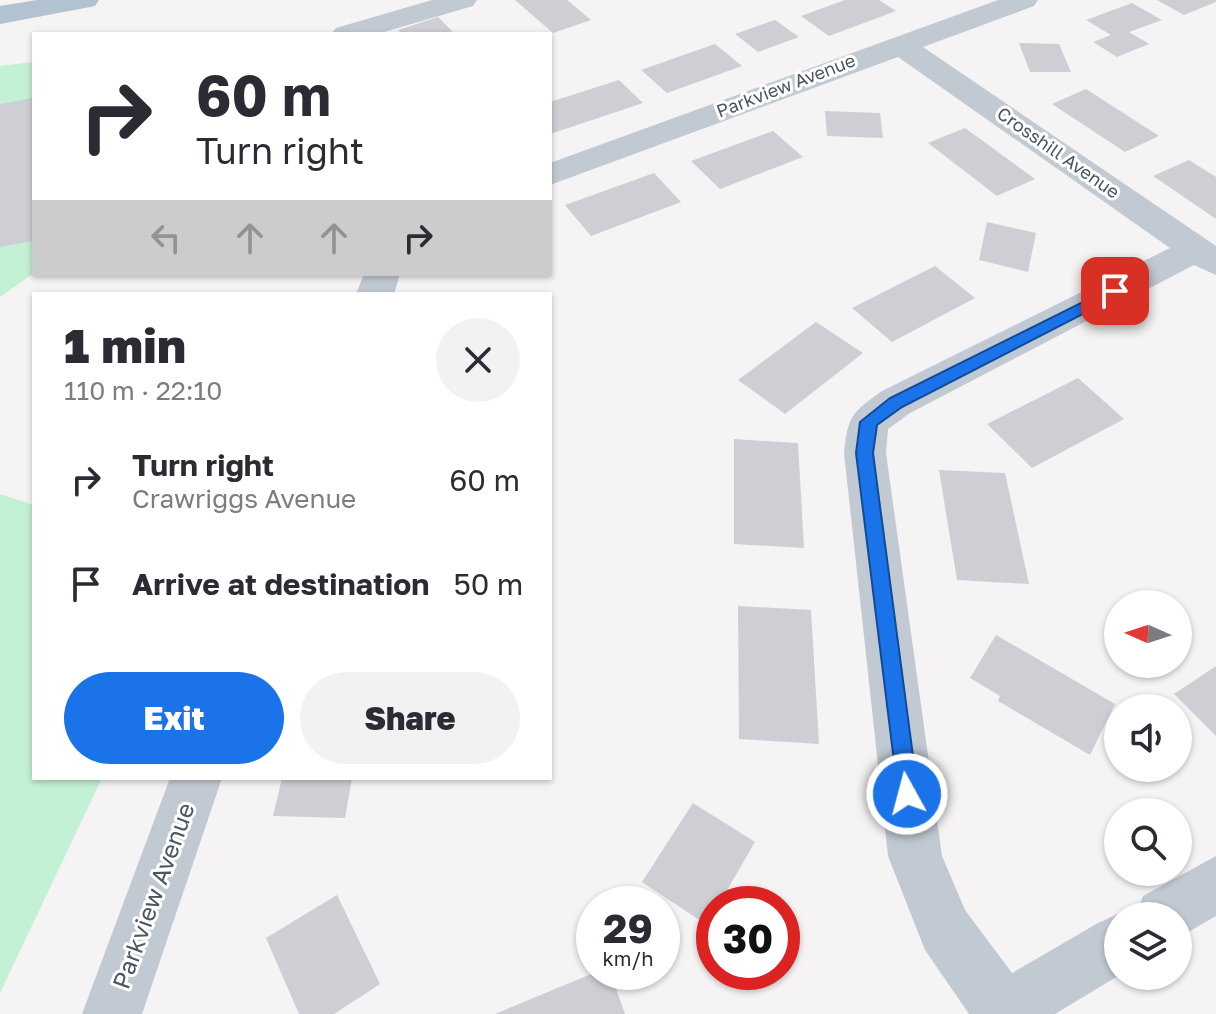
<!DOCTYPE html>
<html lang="en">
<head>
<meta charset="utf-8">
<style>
	:root { --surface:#fff; --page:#f2f2f3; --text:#2b2b33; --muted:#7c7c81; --accent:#1a73e8 }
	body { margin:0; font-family:"Golos Text",sans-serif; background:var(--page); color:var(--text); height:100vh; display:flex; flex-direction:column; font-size:30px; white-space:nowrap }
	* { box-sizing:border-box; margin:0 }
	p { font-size:26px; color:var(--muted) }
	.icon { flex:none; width:44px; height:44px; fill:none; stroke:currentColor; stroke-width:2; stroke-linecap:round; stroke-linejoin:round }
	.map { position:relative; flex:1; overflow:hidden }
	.drawer { position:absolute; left:32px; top:292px; width:520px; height:488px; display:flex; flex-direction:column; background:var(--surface); border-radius:0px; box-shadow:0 2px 6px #0004 }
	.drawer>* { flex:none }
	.banner { position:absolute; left:32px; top:32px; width:520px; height:244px; border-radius:0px; box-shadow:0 2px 6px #0004; background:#fff; color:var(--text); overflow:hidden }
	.needle { width:52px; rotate:273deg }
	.tools { position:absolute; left:1104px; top:590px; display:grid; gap:16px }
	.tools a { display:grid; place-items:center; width:88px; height:88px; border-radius:50%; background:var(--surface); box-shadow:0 2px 6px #0004; font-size:40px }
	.speed { position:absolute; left:576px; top:886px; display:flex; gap:16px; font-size:40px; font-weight:700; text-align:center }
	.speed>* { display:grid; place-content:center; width:104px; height:104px; border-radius:50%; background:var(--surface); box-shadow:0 2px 6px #0004; line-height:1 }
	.speed small { font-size:20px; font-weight:400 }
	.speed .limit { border:12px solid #d22; background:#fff; color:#111 }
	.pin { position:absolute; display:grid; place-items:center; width:68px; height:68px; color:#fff; margin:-34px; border-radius:16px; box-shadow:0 4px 12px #0006 }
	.me { position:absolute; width:88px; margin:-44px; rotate:353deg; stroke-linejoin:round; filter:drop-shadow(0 0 6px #0008) }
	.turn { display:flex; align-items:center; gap:28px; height:168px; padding:0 32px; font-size:36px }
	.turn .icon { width:104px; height:104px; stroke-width:2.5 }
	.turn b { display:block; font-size:56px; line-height:68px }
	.lanes { display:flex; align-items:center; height:76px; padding:0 32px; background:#0003; justify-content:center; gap:40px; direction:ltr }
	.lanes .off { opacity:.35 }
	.round { display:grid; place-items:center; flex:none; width:84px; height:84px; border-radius:42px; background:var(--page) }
	.summary { display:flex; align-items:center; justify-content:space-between; height:136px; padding:0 32px }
	h1 { font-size:48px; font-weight:800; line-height:60px }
	.primary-button { display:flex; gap:16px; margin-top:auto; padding:16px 32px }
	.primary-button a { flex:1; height:92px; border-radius:48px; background:var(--accent); color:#fff; font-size:32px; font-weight:800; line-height:92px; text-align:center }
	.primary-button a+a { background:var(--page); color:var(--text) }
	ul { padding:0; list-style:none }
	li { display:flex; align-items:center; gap:24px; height:104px; padding:0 32px }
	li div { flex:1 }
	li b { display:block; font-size:30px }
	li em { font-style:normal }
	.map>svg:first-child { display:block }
	.green { fill:#c3f1d5 }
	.building { fill:#cdcfd5 }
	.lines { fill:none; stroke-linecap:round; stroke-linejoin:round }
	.minor { fill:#c1cad2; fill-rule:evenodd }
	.major { fill:#b3c2d1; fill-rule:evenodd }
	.route { fill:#1a73e8; stroke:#114b97; stroke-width:2 }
	.labels { text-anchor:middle; stroke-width:6; stroke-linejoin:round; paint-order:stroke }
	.far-street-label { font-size:18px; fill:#4a5661; stroke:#fff }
	.near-street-label { font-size:24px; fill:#4a5661; stroke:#fff }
</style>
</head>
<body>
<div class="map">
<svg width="1216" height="1014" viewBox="0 0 1216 1014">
	<rect width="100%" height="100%" fill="#f5f3f3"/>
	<path class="green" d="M 34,62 L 34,273 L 0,297 L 0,66 Z
		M 0,494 L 34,505 L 34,778 L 102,778 L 0,993 Z"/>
	<path class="building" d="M 515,0 L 567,0 L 591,20 L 553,33 Z
		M 845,0 L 879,0 L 896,11 L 829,36 L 801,16 Z
		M 1157,0 L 1216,0 L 1216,2 L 1184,15 Z
		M 1132,3 L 1162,20 L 1129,32 L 1149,44 L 1117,57 L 1093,42 L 1111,35 L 1086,20 Z
		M 438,17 L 455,34 L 402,34 L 398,30 Z
		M 775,20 L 799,37 L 758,52 L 735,34 Z
		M 1019,43 L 1059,44 L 1071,72 L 1030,72 Z
		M 715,44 L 742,66 L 667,93 L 641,70 Z
		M 619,80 L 643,103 L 550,134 L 550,102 Z
		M 1086,89 L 1159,136 L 1125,152 L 1052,104 Z
		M 32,98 L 34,241 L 0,247 L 0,104 Z
		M 825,111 L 880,113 L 883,138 L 827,136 Z
		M 965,128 L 1035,179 L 997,196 L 928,143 Z
		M 773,131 L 803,157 L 720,189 L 691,161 Z
		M 1189,160 L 1216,177 L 1216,219 L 1153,176 Z
		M 654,173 L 681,202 L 591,236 L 565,205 Z
		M 987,222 L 1036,233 L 1028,272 L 979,260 Z
		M 935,266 L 975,298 L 892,342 L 852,308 Z
		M 816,322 L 863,353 L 785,414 L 738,380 Z
		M 1078,378 L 1124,419 L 1032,468 L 987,424 Z
		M 734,439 L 798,443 L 804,548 L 734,544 Z
		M 939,470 L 1005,473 L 1029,584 L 957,580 Z
		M 738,606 L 811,610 L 819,744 L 739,739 Z
		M 996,635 L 1115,704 L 1090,755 L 998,701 L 1000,696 L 970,678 Z
		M 1216,666 L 1216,736 L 1174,694 Z
		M 282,778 L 352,778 L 345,818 L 273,816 Z
		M 693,803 L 755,842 L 719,904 L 714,904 L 714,913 L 707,925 L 642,882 Z
		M 337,895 L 380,984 L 334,1014 L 299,1014 L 266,938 Z
		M 596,972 L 610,972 L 625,1014 L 495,1014 Z"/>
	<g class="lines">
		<path class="minor" d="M 432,0 L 477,0 L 473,6 L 377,34 L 331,34 L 336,28 Z
			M 998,0 L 1038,0 L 1034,6 L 923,47 L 1216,246 L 1216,275 L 1194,265 L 910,413 L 888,429 L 886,453 L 942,856 L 965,910 L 1012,973 L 1098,923 L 1118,914 L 1122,916 L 1118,916 L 1118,976 L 1055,1014 L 969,1014 L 925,950 L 888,856 L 844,453 C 848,416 851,413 882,391 L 1170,248 L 898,57 L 550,185 L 550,163 Z
			M 364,274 L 400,274 L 394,294 L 356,294 Z
			M 170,778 L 222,778 L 142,1014 L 82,1014 Z
			M 1216,856 L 1216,916 L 1178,938 L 1178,916 L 1135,916 L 1143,896 Z"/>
		<path class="major" d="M 37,0 L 99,0 L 95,6 L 85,8 L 0,24 L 0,6 Z"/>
	</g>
	<path class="route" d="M 1115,286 L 1120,287 L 1120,295 L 902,407 L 877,425 L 873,453 L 918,794 L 915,802 L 907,805 L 899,802 L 856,453 L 860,422 L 890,398 Z"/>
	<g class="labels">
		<g class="far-street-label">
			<text transform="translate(786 86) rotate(-21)" y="6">Parkview Avenue</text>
			<text transform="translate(1058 153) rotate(35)" y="6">Crosshill Avenue</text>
		</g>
		<g class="near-street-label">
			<text transform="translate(154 896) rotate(-70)" y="8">Parkview Avenue</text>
		</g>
	</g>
</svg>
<div class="tools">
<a><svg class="needle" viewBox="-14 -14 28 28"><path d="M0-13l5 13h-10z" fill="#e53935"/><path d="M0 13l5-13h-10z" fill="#7c7c81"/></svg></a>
<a><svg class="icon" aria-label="sound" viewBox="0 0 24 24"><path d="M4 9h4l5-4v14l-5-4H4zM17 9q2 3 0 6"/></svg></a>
<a><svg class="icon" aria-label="search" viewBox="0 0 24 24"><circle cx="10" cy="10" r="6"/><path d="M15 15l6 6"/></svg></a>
<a><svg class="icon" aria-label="layers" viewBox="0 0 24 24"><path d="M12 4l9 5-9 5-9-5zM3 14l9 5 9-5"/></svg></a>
</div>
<div class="speed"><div>29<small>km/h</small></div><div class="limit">30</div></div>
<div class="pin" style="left:1115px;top:291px;background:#d93025"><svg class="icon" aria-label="arrive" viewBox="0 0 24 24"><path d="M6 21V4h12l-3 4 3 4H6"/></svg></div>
<svg class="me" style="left:907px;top:794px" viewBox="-20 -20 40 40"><circle r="17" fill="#1a73e8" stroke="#fff" stroke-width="3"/><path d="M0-11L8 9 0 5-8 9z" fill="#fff"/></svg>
<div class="banner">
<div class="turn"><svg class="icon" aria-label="right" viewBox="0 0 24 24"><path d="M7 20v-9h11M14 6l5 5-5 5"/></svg><div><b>60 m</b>Turn right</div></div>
<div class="lanes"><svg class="icon off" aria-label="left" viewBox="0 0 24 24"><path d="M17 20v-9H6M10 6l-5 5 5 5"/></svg><svg class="icon off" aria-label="ahead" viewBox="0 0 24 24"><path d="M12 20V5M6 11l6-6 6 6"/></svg><svg class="icon off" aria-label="ahead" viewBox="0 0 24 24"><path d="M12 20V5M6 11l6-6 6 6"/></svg><svg class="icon" aria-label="right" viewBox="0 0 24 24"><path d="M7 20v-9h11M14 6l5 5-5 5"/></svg></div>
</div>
<section class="drawer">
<div class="summary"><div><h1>1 min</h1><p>110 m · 22:10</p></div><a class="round"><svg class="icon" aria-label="close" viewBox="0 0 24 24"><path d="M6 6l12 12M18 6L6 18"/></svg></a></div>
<ul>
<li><svg class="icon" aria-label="right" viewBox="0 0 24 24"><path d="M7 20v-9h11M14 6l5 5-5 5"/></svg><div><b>Turn right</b><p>Crawriggs Avenue</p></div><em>60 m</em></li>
<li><svg class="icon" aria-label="arrive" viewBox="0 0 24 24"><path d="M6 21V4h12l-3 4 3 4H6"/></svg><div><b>Arrive at destination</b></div><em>50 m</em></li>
</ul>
<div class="primary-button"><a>Exit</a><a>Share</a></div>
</section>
</div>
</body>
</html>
